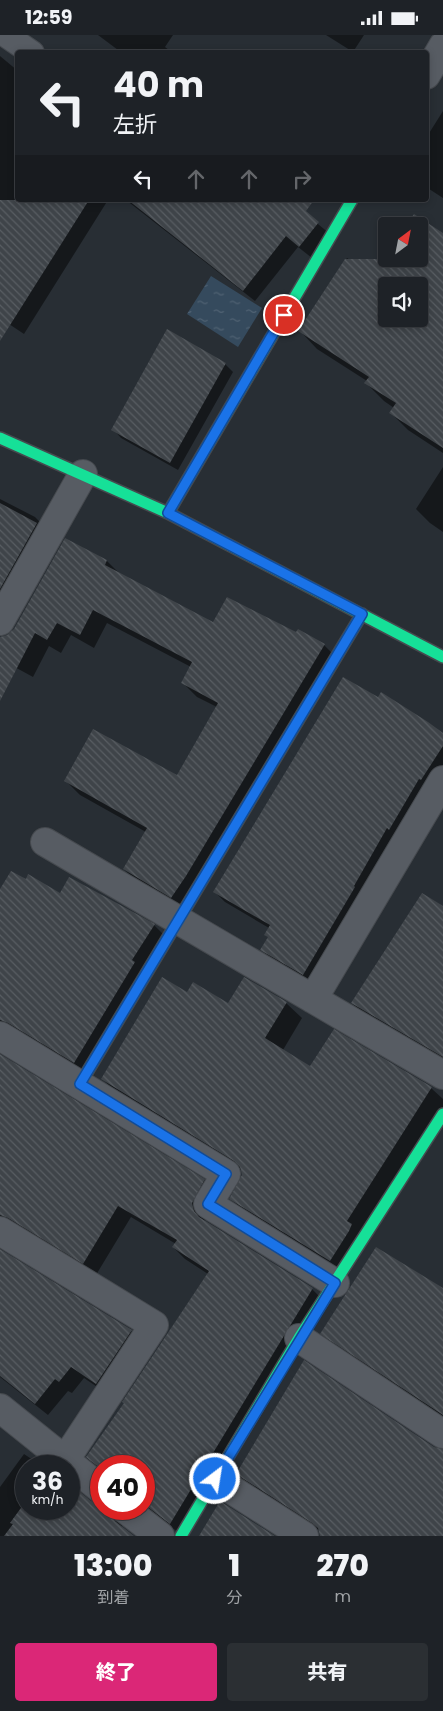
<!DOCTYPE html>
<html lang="ja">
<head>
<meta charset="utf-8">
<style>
	:root { --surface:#1e2227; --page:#2b2f33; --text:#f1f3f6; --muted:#a1a4a7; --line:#3c3f44; --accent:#db2777 }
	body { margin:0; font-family:Poppins,"Noto Sans JP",sans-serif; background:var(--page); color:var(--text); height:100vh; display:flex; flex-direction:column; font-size:19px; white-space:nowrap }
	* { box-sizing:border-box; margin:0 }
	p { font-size:16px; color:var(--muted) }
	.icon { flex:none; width:28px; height:28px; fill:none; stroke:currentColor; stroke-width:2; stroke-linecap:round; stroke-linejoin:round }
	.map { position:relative; height:1501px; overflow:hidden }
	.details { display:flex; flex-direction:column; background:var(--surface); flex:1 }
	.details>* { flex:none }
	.top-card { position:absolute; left:15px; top:15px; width:414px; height:152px; border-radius:5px; box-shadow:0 2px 8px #0003,0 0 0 1px var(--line); background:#1e2227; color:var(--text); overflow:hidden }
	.needle { width:32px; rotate:32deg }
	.fabs { position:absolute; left:378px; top:182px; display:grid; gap:10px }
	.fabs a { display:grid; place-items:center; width:50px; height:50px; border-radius:5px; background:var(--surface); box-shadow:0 2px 8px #0003,0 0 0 1px var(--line); font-size:25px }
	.speed { position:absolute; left:15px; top:1420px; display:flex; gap:10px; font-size:25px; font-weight:700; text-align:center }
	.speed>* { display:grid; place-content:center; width:65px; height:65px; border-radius:50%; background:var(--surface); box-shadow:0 2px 8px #0003,0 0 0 1px var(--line); line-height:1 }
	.speed small { font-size:12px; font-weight:400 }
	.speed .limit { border:8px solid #d22; background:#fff; color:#111 }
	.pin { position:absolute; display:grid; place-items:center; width:42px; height:42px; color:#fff; margin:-21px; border:2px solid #fff; border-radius:50%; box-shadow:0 1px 5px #0007 }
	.me { position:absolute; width:55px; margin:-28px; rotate:31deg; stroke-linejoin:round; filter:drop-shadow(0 0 4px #0008) }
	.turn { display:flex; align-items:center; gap:18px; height:105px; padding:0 15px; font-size:22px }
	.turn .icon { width:65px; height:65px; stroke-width:2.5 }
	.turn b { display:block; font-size:35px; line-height:42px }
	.lanes { display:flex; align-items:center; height:48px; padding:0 15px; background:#0003; justify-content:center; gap:25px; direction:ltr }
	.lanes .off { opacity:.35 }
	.eta { display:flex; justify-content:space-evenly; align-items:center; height:85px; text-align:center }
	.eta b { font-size:30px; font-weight:800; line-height:35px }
	.primary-button { display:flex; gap:10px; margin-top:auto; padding:10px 15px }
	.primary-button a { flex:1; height:58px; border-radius:5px; background:var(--accent); color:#fff; font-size:20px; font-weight:800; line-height:58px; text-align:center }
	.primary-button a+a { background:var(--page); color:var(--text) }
	.status { display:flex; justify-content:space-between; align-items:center; height:35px; padding:0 25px; background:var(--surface); direction:ltr }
	.status svg { height:14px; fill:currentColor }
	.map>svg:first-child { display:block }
	.water { fill:url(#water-ripples) }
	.shadow { fill:#0007; fill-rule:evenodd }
	.building { fill:url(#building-back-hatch); fill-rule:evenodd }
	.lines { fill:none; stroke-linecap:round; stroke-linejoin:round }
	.lane-casing { stroke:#464a4f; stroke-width:26 }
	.street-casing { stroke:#464a4f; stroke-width:30 }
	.fast-casing { stroke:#464a4f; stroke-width:14 }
	.lane { stroke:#575c63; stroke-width:24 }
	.street { stroke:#575c63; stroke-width:28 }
	.fast { stroke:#16e098; stroke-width:11 }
	.route-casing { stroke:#114b97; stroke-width:12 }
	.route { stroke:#1a73e8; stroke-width:9 }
</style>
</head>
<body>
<div class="status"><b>12:59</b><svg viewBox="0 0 49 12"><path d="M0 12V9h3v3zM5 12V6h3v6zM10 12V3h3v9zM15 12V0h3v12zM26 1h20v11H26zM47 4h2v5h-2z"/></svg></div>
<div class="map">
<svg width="443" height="1501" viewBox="0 0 443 1501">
	<defs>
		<pattern id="water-ripples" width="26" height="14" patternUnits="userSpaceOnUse" patternTransform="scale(1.25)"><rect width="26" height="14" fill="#354a5d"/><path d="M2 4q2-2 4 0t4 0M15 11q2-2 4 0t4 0" fill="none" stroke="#506273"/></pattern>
		<pattern id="building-back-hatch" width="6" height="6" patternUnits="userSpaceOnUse" patternTransform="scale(1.25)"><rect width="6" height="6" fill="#3f4449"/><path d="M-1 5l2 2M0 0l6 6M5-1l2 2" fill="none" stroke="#585d62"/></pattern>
	</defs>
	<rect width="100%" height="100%" fill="#282e34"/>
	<path class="water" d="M 211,241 L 262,273 L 238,312 L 187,279 Z"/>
	<path class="shadow" d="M 98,0 L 173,0 L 165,12 L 173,18 L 122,18 Z
		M 326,0 L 364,0 L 353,17 Z
		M 0,21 L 18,36 L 18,165 L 108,165 L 24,299 L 0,283 Z
		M 443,76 L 443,163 L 426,152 L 426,103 Z
		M 126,165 L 289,165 L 330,199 L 312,223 L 298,212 L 255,266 Z
		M 414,181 L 443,199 L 443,418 L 408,395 L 391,378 L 394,373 L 384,366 L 366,348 L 367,346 L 317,314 L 300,296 L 347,223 L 376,241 L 387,224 L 419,224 L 419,191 L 408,191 ZM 386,251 L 419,251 L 419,284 L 386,284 Z
		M 225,329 L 233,337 L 178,435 L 121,403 L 113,394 Z
		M 443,432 L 443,497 L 430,488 L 416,474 Z
		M 0,464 L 35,482 L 49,496 L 0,592 Z
		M 65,505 L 107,526 L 120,539 L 214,589 L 297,599 L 324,610 L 338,624 L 185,876 L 138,848 L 124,834 L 146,797 L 80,760 L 66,746 L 177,742 L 217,672 L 197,662 L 183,648 L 191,632 L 107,588 L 94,613 L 71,600 L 61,618 L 49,611 L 33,642 L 0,624 L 0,603 L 8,601 L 14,595 Z
		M 443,699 L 443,731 L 313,949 L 272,925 L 262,915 L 269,903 L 269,893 L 225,867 L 215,857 Z
		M 26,845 L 61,860 L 154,890 L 166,902 L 87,1039 L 0,1004 L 0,857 Z
		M 443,873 L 443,1028 L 369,985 L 352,968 Z
		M 187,958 L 229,970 L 286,968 L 302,983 L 283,1015 L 310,1032 L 431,1053 L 443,1064 L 443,1075 L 346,1241 L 247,1179 L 231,1164 L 243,1140 L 241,1135 L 118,1060 L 103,1044 Z
		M 0,1021 L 204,1145 L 216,1157 L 204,1181 L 205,1187 L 312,1254 L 324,1266 L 182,1500 L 144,1472 L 144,1431 L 101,1431 L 101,1435 L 87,1422 L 126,1368 L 208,1239 L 185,1224 L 173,1212 L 176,1209 L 131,1182 L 96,1240 L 0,1199 Z
		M 0,1216 L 131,1296 L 143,1308 L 109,1360 L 84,1343 L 72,1358 L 68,1356 L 48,1380 L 0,1342 Z
		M 443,1256 L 443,1383 L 334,1310 L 322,1298 Z
		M 434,1413 L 443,1416 L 443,1501 L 321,1501 L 320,1496 L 250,1451 L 238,1439 Z
		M 24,1419 L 42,1431 L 26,1431 L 26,1474 L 69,1474 L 69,1450 L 91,1468 L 101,1470 L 101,1474 L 128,1474 L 121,1484 L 122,1493 L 132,1501 L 0,1501 L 0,1452 Z"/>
	<path class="building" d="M 0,165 L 89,165 L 0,306 Z
		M 128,165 L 314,165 L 306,176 L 319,187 L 299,212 L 286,201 L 243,256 Z
		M 414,179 L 443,198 L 443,413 L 389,378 L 396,368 L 364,348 L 369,342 L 298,296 L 345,224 L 419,224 L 419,191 L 406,191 ZM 386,251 L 419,251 L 419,284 L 386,284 Z
		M 167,294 L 226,328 L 170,428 L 111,395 Z
		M 0,468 L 37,488 L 0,554 Z
		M 65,503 L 107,525 L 105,530 L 213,587 L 227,562 L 296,597 L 298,594 L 325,609 L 186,841 L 171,863 L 123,834 L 147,793 L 64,746 L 93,694 L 177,740 L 218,668 L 181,648 L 192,627 L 93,575 L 80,600 L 57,588 L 47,605 L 35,598 L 0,666 L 0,602 L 7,600 L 14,594 Z
		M 343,642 L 378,662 L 381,657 L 428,687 L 443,698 L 443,711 L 421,745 L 419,744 L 389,795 L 387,793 L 354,851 L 355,852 L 303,940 L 260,915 L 268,902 L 264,900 L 270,890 L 213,857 Z
		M 11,836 L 26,844 L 28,839 L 60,858 L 69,842 L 155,889 L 132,925 L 135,927 L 74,1028 L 8,988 L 0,985 L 0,854 Z
		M 422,858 L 443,871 L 443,1022 L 351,968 Z
		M 162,942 L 187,957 L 193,947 L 228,968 L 244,942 L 287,967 L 265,1003 L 310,1031 L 334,994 L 432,1052 L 347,1186 L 352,1189 L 349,1196 L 330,1226 L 229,1164 L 242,1140 L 240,1132 L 234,1126 L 101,1044 Z
		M 0,1019 L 205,1144 L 192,1168 L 194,1176 L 199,1182 L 313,1253 L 170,1489 L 144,1469 L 144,1431 L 101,1431 L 101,1434 L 86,1422 L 124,1368 L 122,1367 L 209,1236 L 172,1212 L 177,1205 L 118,1171 L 83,1229 L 8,1183 L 0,1180 Z
		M 376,1212 L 443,1253 L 443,1380 L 320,1299 Z
		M 0,1214 L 132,1295 L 96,1349 L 71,1332 L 59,1347 L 55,1344 L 35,1369 L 0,1341 Z
		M 304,1325 L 434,1412 L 443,1414 L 443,1501 L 320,1501 L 318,1493 L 312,1488 L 236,1439 Z
		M 69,1448 L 91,1466 L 101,1469 L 101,1474 L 110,1474 L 115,1486 L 134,1501 L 4,1501 L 13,1489 L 10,1488 L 26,1466 L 26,1474 L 69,1474 Z
		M 220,1466 L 275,1501 L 199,1501 Z"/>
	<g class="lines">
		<g class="lane-casing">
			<path id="lane" d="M 6,0 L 32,18"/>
		</g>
		<g class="street-casing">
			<path id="street" d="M 426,40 L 443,11
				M 0,586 L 83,439
				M 45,807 L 443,1040
				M 313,964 L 443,745
				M 0,1001 L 226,1139 L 208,1169 L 335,1248
				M 0,1196 L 154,1290 L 65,1425
				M 299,1303 L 443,1399
				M 0,1373 L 101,1454
				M 215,1444 L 304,1501
				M 125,1474 L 160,1501"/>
		</g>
		<g class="fast-casing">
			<path id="fast" d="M 0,403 L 168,478 L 443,622
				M 168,478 L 352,165
				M 80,1049 L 362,579
				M 181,1501 L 299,1303 L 443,1079"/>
		</g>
		<use href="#lane" class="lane"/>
		<use href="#street" class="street"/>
		<use href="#fast" class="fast"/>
	</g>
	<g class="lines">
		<g class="route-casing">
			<path id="route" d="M 215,1444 L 335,1248 L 208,1169 L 226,1139 L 80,1049 L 362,579 L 168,478 L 284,280"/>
		</g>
		<use href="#route" class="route"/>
	</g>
</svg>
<div class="fabs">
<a><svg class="needle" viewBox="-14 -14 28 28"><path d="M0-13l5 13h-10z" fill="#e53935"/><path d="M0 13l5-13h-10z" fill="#a1a4a7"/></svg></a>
<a><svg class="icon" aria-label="sound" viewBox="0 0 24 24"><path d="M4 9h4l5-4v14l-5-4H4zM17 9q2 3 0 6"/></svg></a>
</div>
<div class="speed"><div>36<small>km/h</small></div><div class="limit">40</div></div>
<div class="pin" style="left:284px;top:280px;background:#d93025"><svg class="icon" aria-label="arrive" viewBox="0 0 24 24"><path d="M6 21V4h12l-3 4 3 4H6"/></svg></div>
<svg class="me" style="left:215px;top:1444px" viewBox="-20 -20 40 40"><circle r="17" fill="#1a73e8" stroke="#fff" stroke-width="3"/><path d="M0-11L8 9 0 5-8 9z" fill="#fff"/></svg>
<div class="top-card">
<div class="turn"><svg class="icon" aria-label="left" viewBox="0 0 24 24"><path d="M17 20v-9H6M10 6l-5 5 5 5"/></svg><div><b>40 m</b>左折</div></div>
<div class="lanes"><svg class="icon" aria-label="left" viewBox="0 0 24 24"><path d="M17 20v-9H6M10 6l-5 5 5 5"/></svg><svg class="icon off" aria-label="ahead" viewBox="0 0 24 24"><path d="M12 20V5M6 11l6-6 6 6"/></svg><svg class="icon off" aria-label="ahead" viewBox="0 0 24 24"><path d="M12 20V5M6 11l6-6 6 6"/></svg><svg class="icon off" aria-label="right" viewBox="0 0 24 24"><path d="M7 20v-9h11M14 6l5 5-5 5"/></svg></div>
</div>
</div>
<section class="details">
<div class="eta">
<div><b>13:00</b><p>到着</p></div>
<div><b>1</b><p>分</p></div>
<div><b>270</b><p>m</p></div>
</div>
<div class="primary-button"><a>終了</a><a>共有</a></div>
</section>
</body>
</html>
